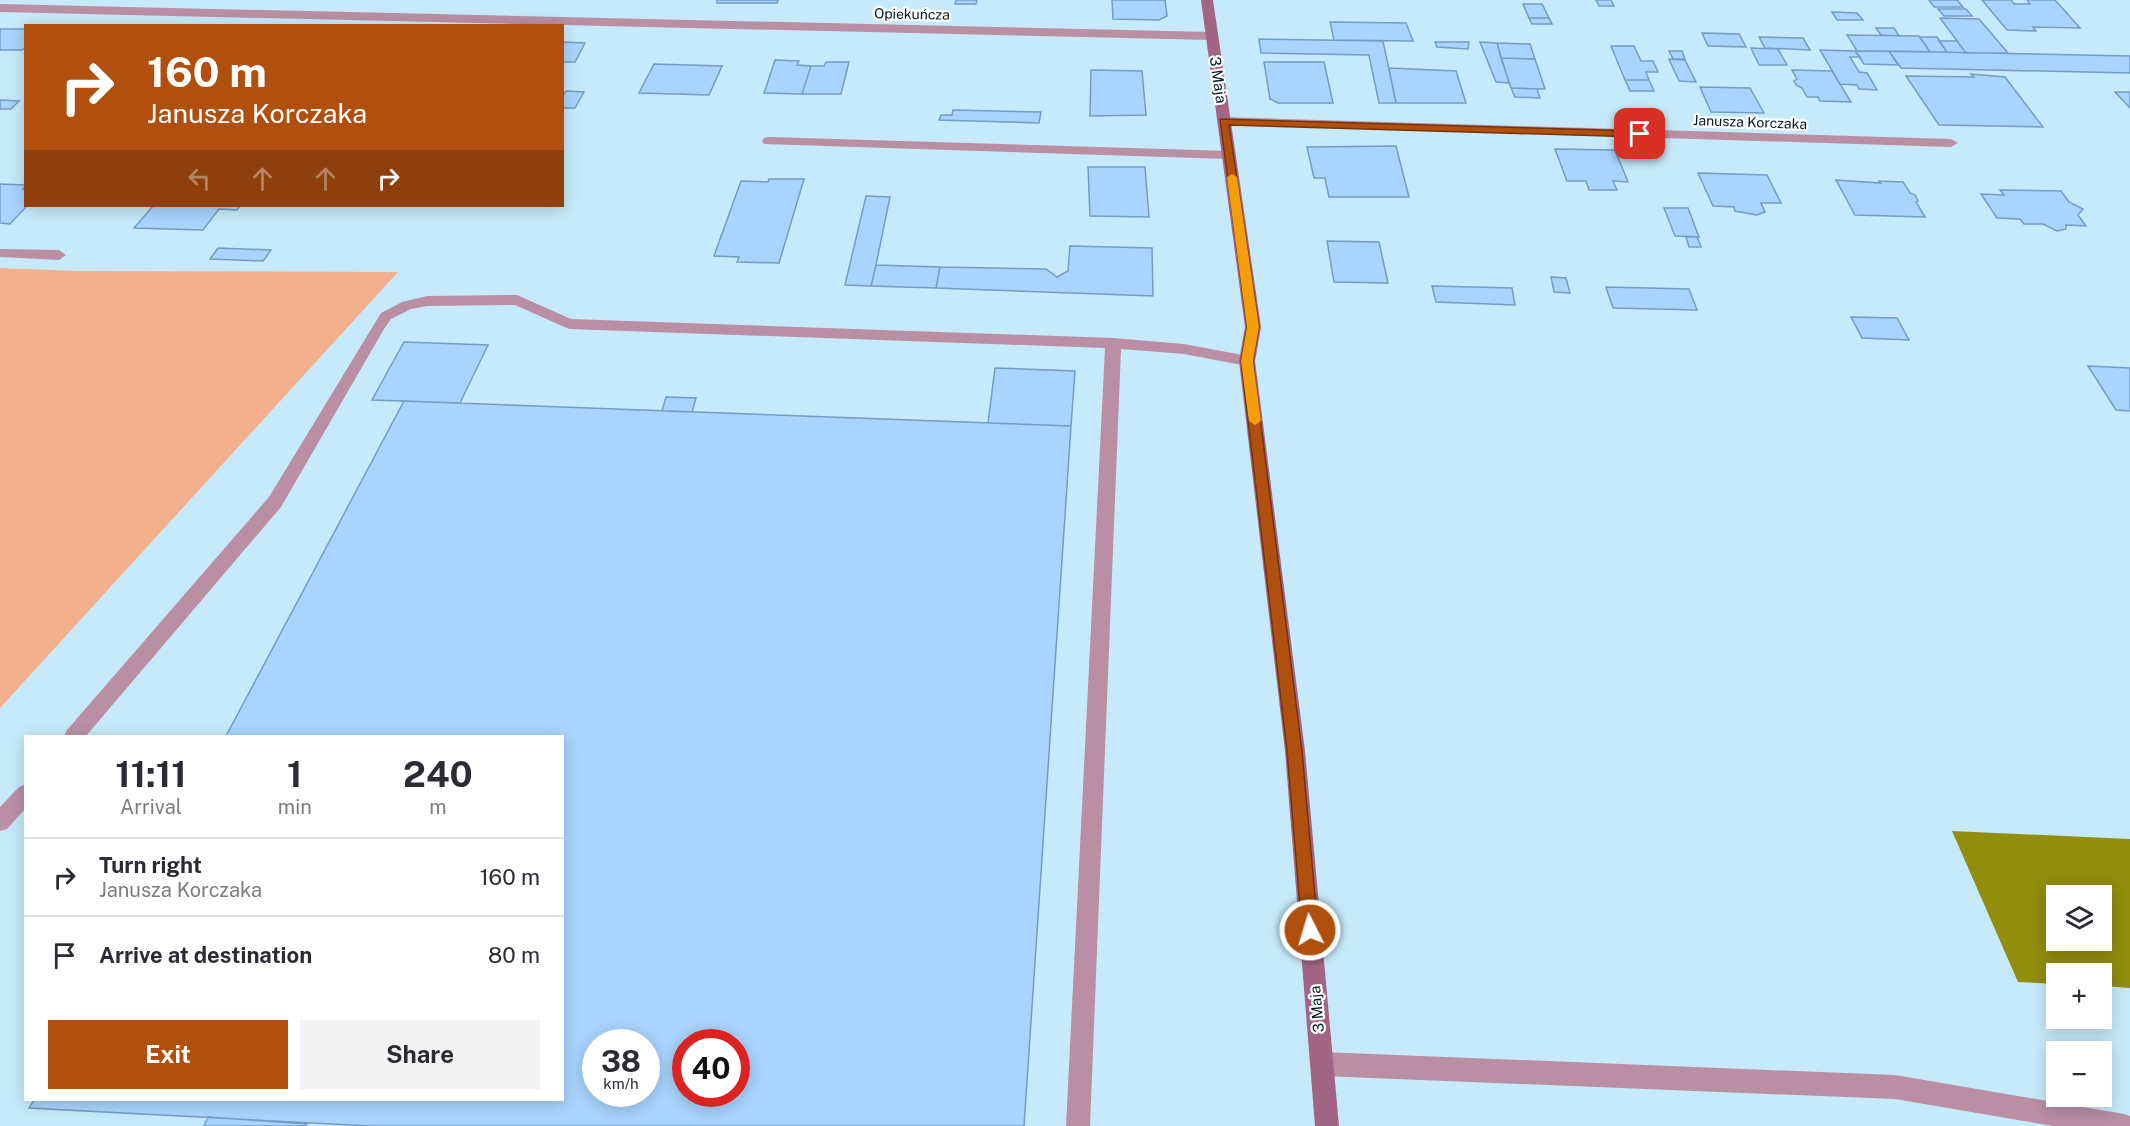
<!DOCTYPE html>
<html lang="en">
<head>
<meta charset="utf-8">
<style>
	:root { --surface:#fff; --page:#f2f2f3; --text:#2b2b33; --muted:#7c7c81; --line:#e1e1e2; --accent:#b1500e }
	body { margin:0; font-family:"Public Sans",sans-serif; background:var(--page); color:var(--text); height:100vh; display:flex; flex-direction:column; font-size:22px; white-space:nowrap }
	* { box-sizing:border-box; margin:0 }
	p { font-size:20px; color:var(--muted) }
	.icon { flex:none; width:33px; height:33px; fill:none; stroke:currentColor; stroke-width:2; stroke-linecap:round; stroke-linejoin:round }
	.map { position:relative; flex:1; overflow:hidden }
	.side { position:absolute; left:24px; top:735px; width:540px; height:366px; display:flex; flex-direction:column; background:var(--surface); border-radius:0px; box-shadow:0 3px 15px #0003 }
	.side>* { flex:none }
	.top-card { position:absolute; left:24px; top:24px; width:540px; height:183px; border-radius:0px; box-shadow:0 3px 15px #0003; background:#b1500e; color:#fff; overflow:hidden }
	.fabs { position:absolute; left:2046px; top:885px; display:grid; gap:12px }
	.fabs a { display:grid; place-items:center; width:66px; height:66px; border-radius:0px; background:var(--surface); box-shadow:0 3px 15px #0003; font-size:30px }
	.speed { position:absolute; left:582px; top:1029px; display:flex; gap:12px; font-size:30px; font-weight:700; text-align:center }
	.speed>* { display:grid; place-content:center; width:78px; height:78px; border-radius:50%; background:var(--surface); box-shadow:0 3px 15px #0003; line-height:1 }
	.speed small { font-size:15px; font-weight:400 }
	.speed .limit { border:9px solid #d22; background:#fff; color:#111 }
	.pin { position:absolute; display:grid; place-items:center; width:51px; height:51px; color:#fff; margin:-26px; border-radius:12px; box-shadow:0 3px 9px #0006 }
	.me { position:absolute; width:66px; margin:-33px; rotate:355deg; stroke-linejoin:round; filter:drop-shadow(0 0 4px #0008) }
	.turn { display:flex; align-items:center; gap:21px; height:126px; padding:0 24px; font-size:27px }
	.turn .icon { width:78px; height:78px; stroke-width:2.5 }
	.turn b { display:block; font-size:42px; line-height:51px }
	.lanes { display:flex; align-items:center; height:57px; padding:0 24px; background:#0003; justify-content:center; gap:30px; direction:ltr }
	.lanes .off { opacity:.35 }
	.eta { display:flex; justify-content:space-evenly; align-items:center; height:102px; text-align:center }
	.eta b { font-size:36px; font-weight:700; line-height:42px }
	.primary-button { display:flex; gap:12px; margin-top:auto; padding:12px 24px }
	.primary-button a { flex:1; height:69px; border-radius:0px; background:var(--accent); color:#fff; font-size:24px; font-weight:700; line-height:69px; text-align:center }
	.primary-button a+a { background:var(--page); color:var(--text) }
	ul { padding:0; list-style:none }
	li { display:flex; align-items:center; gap:18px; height:78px; padding:0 24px; border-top:2px solid var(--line) }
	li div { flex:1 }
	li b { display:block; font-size:22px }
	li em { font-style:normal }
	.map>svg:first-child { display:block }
	.green { fill:#f4af8c }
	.water { fill:#918d0d; fill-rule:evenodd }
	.building { fill:#a9d4fd; stroke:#739dc3; stroke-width:1.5; fill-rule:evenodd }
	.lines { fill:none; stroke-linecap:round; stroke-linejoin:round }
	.lane { fill:#ba8fa4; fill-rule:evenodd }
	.street { fill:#ba8fa4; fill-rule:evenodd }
	.secondary { fill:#a26585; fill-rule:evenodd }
	.route { fill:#b1500e; stroke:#733409; stroke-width:1.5 }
	.slow { fill:#f59e0b }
	.labels { text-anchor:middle; stroke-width:4.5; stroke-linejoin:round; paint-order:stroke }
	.far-street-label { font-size:14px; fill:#011922; stroke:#fff }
	.street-label { font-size:15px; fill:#011922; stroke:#fff }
</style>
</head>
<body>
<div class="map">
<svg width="2130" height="1126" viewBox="0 0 2130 1126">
	<rect width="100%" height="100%" fill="#c6eafb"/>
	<path class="green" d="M 0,268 L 77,271 L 398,272 L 0,708 Z"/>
	<path class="water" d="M 1952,831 L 2130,839 L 2130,988 L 2102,986 L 2102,974 L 2056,974 L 2056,984 L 2018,982 ZM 2056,896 L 2102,896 L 2102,940 L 2056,940 Z"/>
	<path class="building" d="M 717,0 L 778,0 L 777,3 L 717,3 Z
		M 956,0 L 977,0 L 976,4 L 955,4 Z
		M 1112,0 L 1165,0 L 1167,16 L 1159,20 L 1113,19 Z
		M 1596,0 L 1611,0 L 1614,6 L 1599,6 Z
		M 1929,0 L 1957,0 L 1963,7 L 1934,7 Z
		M 1982,0 L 2011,0 L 2014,4 L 2030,4 L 2027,0 L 2055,0 L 2080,28 L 2033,27 L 2036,31 L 2007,30 Z
		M 1523,4 L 1542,4 L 1549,18 L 1529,18 Z
		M 1938,9 L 1966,9 L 1972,16 L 1944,16 Z
		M 1832,12 L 1857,13 L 1863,20 L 1837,20 Z
		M 1529,18 L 1549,18 L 1552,24 L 1532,24 Z
		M 1940,18 L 1979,19 L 2008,53 L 1966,53 Z
		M 1330,22 L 1406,23 L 1413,41 L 1334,40 Z
		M 1876,28 L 1894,28 L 1899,36 L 1881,35 Z
		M 0,29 L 26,29 L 26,47 L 22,50 L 0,50 Z
		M 1702,33 L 1739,34 L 1746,47 L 1708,46 Z
		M 1847,35 L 1919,36 L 1930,52 L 1857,51 Z
		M 1759,37 L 1803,38 L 1810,50 L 1765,48 Z
		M 1920,37 L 1937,37 L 1947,52 L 1930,52 Z
		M 1259,39 L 1383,41 L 1396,103 L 1379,103 L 1369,55 L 1261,53 Z
		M 1939,41 L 1957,41 L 1966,53 L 1947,52 Z
		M 562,42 L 585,43 L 575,62 L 562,62 Z
		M 1435,42 L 1469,42 L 1468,49 L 1437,47 Z
		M 1480,42 L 1497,43 L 1509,83 L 1496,82 Z
		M 1497,43 L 1530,44 L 1535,59 L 1501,58 Z
		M 1611,46 L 1634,46 L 1641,61 L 1653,61 L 1658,72 L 1646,72 L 1649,80 L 1625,80 Z
		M 1751,48 L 1778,49 L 1787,65 L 1759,65 Z
		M 1820,50 L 1855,51 L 1860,57 L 1850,57 L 1859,72 L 1867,73 L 1877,90 L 1859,89 L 1857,85 L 1840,84 Z
		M 1669,51 L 1682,51 L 1685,59 L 1673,59 Z
		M 1855,51 L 1889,51 L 1898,65 L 1864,64 Z
		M 1889,51 L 2130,56 L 2130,73 L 1901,68 Z
		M 1501,58 L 1535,59 L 1545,89 L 1511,88 Z
		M 1669,59 L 1685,60 L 1696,82 L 1679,81 Z
		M 775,60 L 799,61 L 797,65 L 811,66 L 802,94 L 764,93 Z
		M 826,62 L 849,62 L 841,94 L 802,94 L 811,66 L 824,66 Z
		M 1264,62 L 1324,62 L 1333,103 L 1278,103 L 1270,99 Z
		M 654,64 L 722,66 L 709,95 L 639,93 Z
		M 1389,68 L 1456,71 L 1466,103 L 1396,103 Z
		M 1091,70 L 1142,71 L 1146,115 L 1090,116 Z
		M 1792,70 L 1832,71 L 1851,102 L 1820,101 L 1818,97 L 1807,97 L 1802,88 L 1796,85 L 1794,81 L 1797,79 Z
		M 1971,74 L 2005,77 L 2043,127 L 1939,125 L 1906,76 L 1974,77 Z
		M 1625,80 L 1649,80 L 1654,91 L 1630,91 Z
		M 1700,87 L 1750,88 L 1764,113 L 1711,112 Z
		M 1511,88 L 1537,89 L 1540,98 L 1515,97 Z
		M 566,91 L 584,92 L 575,108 L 562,108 L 562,97 Z
		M 2115,92 L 2130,92 L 2130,108 Z
		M 0,100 L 19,101 L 11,109 L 0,109 Z
		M 953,110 L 1041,112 L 1039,123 L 939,120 L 941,115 L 952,115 Z
		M 1396,146 L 1409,197 L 1329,197 L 1325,178 L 1314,178 L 1307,147 Z
		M 1555,149 L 1615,150 L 1628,182 L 1613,181 L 1617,190 L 1589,190 L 1586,181 L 1567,181 Z
		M 1088,167 L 1145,167 L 1149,217 L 1090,216 Z
		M 1698,173 L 1767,175 L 1781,203 L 1761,203 L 1765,212 L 1757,215 L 1735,211 L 1734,207 L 1713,206 Z
		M 769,179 L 804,179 L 779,263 L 737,262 L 739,257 L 714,256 L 741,181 L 768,182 Z
		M 1836,180 L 1881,183 L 1879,181 L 1903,182 L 1910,193 L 1915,195 L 1918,201 L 1916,202 L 1925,217 L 1855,215 Z
		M 0,184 L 26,185 L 23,189 L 26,190 L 27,206 L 10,224 L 0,223 Z
		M 2000,190 L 2061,191 L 2069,202 L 2083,209 L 2078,215 L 2086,226 L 2066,225 L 2066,229 L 2057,231 L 2043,224 L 2024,224 L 2020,219 L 1997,218 L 1981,194 L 2004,195 Z
		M 866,196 L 890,197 L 876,265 L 871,286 L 845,285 Z
		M 153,206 L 240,206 L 237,210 L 219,209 L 203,230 L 134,228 Z
		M 1664,208 L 1688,208 L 1699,237 L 1675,236 Z
		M 1686,237 L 1697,237 L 1701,247 L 1689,247 Z
		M 1327,241 L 1379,242 L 1388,283 L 1334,282 Z
		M 1070,246 L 1152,248 L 1153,296 L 936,288 L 940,267 L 1046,269 L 1057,277 L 1068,271 Z
		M 218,248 L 271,250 L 263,261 L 210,259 Z
		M 876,265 L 940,267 L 936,288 L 871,286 Z
		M 1551,277 L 1566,278 L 1570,293 L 1554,292 Z
		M 1432,286 L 1512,288 L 1515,305 L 1436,302 Z
		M 1606,287 L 1689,289 L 1697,310 L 1613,308 Z
		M 1851,317 L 1897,318 L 1909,340 L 1862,338 Z
		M 404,342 L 488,345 L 460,403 L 372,400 Z
		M 2088,366 L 2130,368 L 2130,411 L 2116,410 Z
		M 995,368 L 1075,371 L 1071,426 L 988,423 Z
		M 666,397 L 696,398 L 692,412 L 662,411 Z
		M 404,401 L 1071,426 L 1024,1126 L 370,1126 L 29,1108 L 34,1100 L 562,1100 L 562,736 L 226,736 ZM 596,1042 L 646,1042 L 646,1094 L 596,1094 ZM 686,1042 L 736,1042 L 736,1094 L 686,1094 Z
		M 208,1117 L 307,1124 L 306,1126 L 204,1126 Z"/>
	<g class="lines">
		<path class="lane" d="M 769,137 L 1229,151 L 1236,155 L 1229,159 L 764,144 L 762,141 L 764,138 Z
			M 517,295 L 571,319 L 1113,338 L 1184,344 L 1253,357 L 1255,361 L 1253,365 L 1247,366 L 1184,354 L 1121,349 L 1090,1126 L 1066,1126 L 1105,348 L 569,329 L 515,305 L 427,306 L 411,309 L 391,319 L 384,329 L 281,507 L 86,736 L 64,736 L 67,730 L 269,497 L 381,313 L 402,302 L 427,296 Z
			M 26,784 L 26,808 L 7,829 L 0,831 L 0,807 L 19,787 Z
			M 1322,1052 L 1895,1075 L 2124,1114 L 2130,1116 L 2130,1126 L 2053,1126 L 1895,1099 L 1322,1076 L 1314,1072 L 1310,1064 L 1314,1056 Z"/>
		<path class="street" d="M 0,4 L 1212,32 L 1218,36 L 1212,40 L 0,12 Z
			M 1224,117 L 1951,139 L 1958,143 L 1951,147 L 1219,124 L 1217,121 Z
			M 0,249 L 59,250 L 66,255 L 59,260 L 0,257 Z"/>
		<path class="secondary" d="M 1201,0 L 1213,0 L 1261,327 L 1255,361 L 1305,751 L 1339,1126 L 1315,1126 L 1285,751 L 1239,361 L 1245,327 Z"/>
	</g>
	<path class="route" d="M 1220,119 L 1640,131 L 1645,134 L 1640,137 L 1229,125 L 1259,327 L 1253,361 L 1302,751 L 1318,930 L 1316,935 L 1310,937 L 1304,935 L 1302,930 L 1287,751 L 1241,361 L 1247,327 Z"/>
	<path class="slow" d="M 1232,174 L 1237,177 L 1259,327 L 1253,361 L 1261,421 L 1255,425 L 1249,421 L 1241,361 L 1247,327 L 1227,177 Z"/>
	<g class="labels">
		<g class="far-street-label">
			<text transform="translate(912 14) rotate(1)" y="5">Opiekuńcza</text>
			<text transform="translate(1750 122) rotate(2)" y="5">Janusza Korczaka</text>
		</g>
		<g class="street-label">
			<text transform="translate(1218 80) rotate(82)" y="5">3 Maja</text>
			<text transform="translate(1317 1009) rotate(-95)" y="5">3 Maja</text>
		</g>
	</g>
</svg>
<div class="fabs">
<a><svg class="icon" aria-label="layers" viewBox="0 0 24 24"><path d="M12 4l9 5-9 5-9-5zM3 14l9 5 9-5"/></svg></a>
<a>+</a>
<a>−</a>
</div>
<div class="speed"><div>38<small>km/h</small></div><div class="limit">40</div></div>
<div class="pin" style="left:1640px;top:134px;background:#d93025"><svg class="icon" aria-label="arrive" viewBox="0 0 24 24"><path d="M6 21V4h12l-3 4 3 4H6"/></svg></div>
<svg class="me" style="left:1310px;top:930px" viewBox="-20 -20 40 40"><circle r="17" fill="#b1500e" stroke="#fff" stroke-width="3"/><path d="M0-11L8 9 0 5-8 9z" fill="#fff"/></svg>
<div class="top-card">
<div class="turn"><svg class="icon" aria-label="right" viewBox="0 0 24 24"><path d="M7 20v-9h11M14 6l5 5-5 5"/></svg><div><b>160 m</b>Janusza Korczaka</div></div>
<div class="lanes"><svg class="icon off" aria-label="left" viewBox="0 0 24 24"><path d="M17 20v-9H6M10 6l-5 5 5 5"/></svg><svg class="icon off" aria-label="ahead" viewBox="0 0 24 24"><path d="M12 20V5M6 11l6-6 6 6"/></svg><svg class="icon off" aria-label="ahead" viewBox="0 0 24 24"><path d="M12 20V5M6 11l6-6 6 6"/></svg><svg class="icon" aria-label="right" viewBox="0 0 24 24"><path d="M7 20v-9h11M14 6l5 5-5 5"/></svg></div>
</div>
<section class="side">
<div class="eta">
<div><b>11:11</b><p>Arrival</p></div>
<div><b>1</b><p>min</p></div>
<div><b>240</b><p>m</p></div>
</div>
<ul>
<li><svg class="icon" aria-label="right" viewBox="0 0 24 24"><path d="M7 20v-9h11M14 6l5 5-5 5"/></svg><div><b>Turn right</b><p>Janusza Korczaka</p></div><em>160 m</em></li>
<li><svg class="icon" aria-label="arrive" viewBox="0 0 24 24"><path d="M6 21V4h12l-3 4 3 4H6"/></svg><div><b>Arrive at destination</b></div><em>80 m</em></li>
</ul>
<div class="primary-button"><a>Exit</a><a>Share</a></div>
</section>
</div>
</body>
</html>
